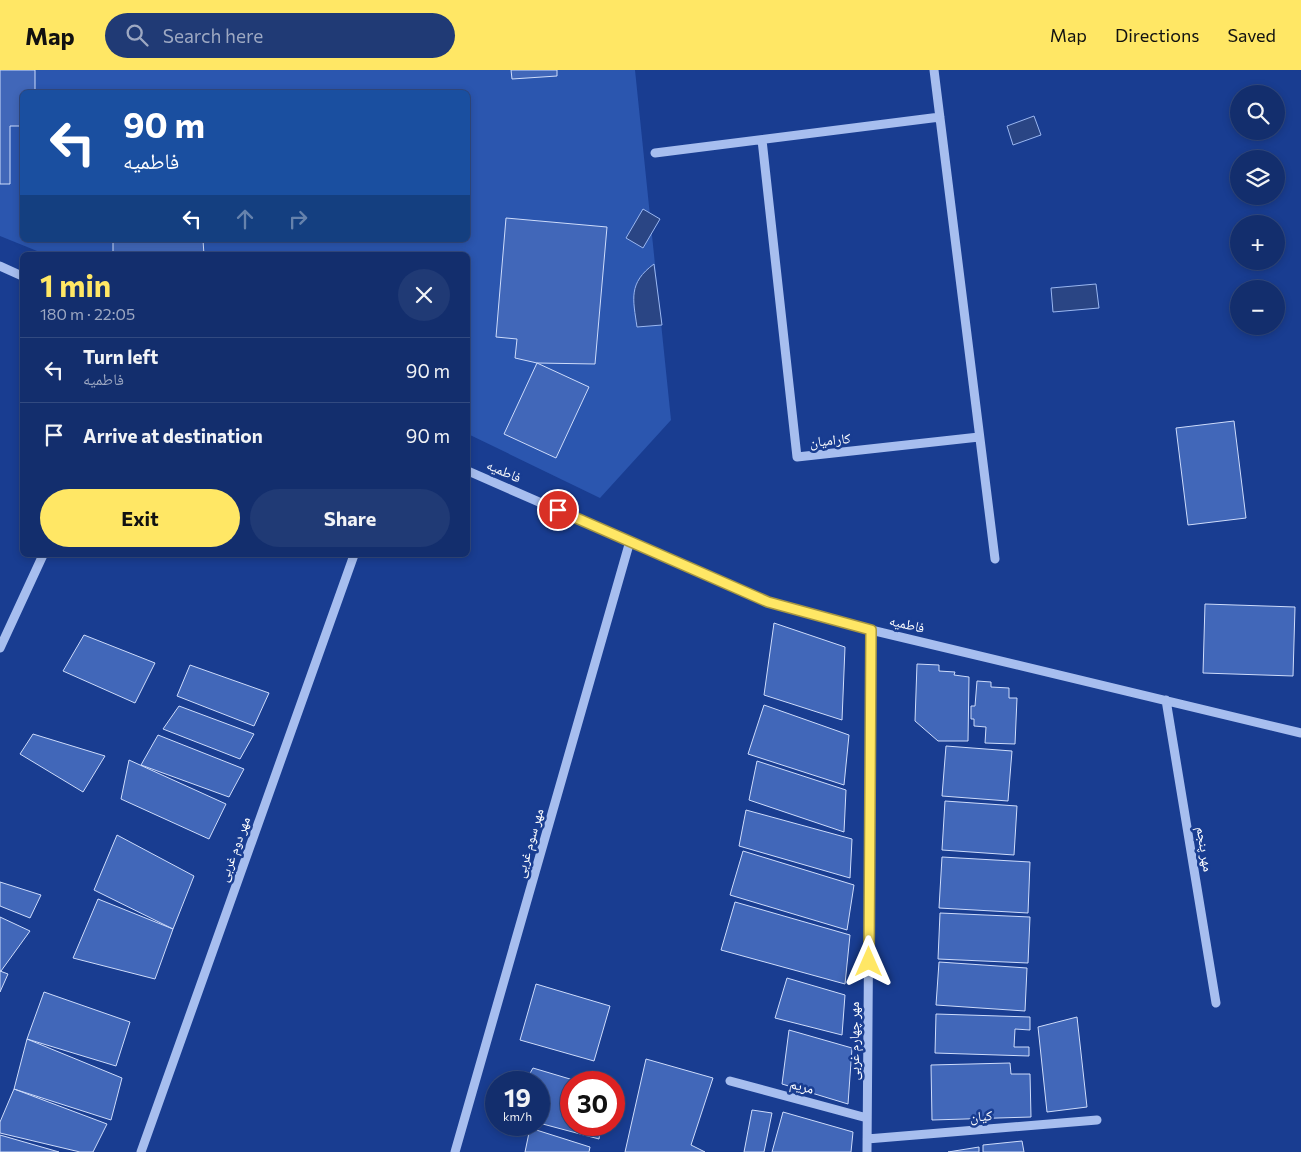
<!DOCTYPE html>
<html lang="en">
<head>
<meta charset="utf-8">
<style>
	:root { --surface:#132e6d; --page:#203a75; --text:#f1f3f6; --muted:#9da8c2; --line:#324a80; --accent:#ffe765 }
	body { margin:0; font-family:Commissioner,"Noto Naskh Arabic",sans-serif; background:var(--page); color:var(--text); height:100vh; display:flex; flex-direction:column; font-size:19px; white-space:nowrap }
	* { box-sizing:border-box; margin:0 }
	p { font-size:16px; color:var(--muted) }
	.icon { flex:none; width:28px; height:28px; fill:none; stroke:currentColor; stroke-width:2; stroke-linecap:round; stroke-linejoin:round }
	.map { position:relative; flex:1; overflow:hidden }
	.panel { position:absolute; left:20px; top:182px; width:450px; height:305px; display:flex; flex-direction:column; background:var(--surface); border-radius:8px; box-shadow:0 2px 8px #0003,0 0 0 1px var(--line) }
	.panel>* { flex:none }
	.guide { position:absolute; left:20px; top:20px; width:450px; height:152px; border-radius:8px; box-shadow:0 2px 8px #0003,0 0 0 1px var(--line); background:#1a4fa0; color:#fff; overflow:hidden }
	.fabs { position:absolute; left:1230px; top:15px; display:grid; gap:10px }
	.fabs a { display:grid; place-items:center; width:55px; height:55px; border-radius:50%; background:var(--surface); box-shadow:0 2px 8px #0003,0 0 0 1px var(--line); font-size:25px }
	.speed { position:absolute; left:485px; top:1001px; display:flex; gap:10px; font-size:25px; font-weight:700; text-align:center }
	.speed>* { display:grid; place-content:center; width:65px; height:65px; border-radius:50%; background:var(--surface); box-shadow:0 2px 8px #0003,0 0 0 1px var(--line); line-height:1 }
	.speed small { font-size:12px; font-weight:400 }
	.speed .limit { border:8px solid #d22; background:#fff; color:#111 }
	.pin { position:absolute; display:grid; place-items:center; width:42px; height:42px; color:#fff; margin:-21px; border:2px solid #fff; border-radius:50%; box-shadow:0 1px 5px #0007 }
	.me { position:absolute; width:55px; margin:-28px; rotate:0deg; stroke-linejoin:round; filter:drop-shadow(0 0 4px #0008) }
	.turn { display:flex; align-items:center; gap:18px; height:105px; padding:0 20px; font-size:22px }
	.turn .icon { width:65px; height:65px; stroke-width:2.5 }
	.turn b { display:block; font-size:35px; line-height:42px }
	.lanes { display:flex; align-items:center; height:48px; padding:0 20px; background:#0003; justify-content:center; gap:25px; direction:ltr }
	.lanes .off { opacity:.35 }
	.round { display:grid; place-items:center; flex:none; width:52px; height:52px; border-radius:26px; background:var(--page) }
	.overview { display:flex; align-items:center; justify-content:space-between; height:85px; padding:0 20px }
	h1 { font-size:30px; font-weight:700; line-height:38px; color:var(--accent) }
	.button { display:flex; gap:10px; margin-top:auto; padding:10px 20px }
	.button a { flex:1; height:58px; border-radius:30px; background:var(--accent); color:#111; font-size:20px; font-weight:700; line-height:58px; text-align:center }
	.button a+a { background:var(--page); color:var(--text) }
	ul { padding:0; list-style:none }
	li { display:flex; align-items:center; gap:15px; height:65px; padding:0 20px; border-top:1px solid var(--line) }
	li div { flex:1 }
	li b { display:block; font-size:19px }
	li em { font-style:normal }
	header { display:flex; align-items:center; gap:30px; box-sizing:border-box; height:70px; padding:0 25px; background:var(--accent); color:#111 }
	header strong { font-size:24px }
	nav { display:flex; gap:28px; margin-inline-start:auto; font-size:18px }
	.search { width:350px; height:45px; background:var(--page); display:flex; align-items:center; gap:12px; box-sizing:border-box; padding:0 18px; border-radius:28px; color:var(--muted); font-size:19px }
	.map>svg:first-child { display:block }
	.green { fill:#2b56af; fill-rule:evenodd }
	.water { fill:#2a4584; stroke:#9ab7f1 }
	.building { fill:#4167b9; stroke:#cedcfb }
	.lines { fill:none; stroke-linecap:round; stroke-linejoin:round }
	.minor { stroke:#a7beef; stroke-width:9 }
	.route-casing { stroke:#a69642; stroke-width:12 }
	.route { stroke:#ffe765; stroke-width:9 }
	.labels { text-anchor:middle; stroke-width:5; stroke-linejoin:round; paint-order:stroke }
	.street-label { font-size:14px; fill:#fff; stroke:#193d91 }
</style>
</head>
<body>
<header>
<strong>Map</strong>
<div class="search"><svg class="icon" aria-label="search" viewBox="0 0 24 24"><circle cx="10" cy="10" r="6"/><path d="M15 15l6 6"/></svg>Search here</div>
<nav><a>Map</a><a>Directions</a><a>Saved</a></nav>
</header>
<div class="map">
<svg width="1301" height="1082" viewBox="0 0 1301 1082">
	<rect width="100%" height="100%" fill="#193d91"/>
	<path class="green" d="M 0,0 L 635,0 L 671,350 L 600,428 L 468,364 L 468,185 L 47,185 L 0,166 ZM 22,22 L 468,22 L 468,170 L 22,170 Z"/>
	<path class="water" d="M 1034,46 L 1041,65 L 1013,75 L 1007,56 Z
		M 643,139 L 660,149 L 643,178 L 626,168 Z
		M 654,194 L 662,255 L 637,257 C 633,229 628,213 654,194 Z
		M 1096,214 L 1099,238 L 1053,242 L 1051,218 Z"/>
	<path class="building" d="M 0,0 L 35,0 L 35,22 L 22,22 L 22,56 L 10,56 L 10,114 L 0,114 Z
		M 511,0 L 557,0 L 557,6 L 512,9 Z
		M 506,148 L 607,157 L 595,294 L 537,293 L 515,288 L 517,269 L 496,267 Z
		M 113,170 L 203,170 L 204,185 L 113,185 Z
		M 537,293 L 589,317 L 556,388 L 504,364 Z
		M 1234,351 L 1246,448 L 1188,455 L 1176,358 Z
		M 1205,534 L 1295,537 L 1293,606 L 1203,603 Z
		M 774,553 L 845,577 L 842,650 L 764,625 Z
		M 84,565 L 155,593 L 135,633 L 63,601 Z
		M 917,594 L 939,595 L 939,601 L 955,602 L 954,605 L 969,607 L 968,671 L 938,671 L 915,651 Z
		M 190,595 L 269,623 L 254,656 L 177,626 Z
		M 977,611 L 991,612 L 991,617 L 1009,618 L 1009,628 L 1017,628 L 1015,674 L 985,673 L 986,657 L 974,656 L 974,649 L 971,649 L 971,636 L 975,636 Z
		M 764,635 L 849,665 L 844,715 L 748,684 Z
		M 179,636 L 254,664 L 240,689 L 163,659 Z
		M 33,664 L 105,686 L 83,722 L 20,684 Z
		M 158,665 L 244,699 L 229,727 L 141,695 Z
		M 946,676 L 1012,681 L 1008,731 L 942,726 Z
		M 129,690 L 226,734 L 209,769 L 121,729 Z
		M 757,691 L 846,720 L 844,762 L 749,730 Z
		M 945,731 L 1017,736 L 1014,785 L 942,780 Z
		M 746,740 L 852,769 L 850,808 L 739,776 Z
		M 117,765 L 194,806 L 173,859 L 94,820 Z
		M 743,781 L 854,815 L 847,860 L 730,825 Z
		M 942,787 L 1030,792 L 1028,843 L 939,838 Z
		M 0,812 L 41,825 L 30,848 L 0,836 Z
		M 98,829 L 173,859 L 155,909 L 73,888 Z
		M 735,832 L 850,865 L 845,914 L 721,880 Z
		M 940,843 L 1030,847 L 1028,893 L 938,889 Z
		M 0,847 L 30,861 L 1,901 L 0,901 Z
		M 939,892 L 1027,898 L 1025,941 L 936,935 Z
		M 0,901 L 8,904 L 0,922 Z
		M 787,908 L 845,925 L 842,965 L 775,948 Z
		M 536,914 L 610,936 L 594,991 L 520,970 Z
		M 44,922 L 130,952 L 116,996 L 27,969 Z
		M 936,944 L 1030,947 L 1030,960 L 1015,959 L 1014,977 L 1029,977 L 1029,986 L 935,983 Z
		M 1077,947 L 1087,1037 L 1047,1042 L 1038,957 Z
		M 789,960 L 852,978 L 848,1034 L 782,1014 Z
		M 27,969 L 122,1008 L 111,1050 L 14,1019 Z
		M 646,989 L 713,1008 L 691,1075 L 705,1082 L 625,1082 Z
		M 1010,993 L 1011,1004 L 1030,1004 L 1031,1047 L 932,1050 L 931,995 Z
		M 533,998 L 580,1012 L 571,1012 L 571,1055 L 601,1055 L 599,1069 L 539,1053 L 539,1012 L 525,1012 Z
		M 14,1019 L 107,1054 L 93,1082 L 80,1082 L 0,1063 L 0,1052 Z
		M 752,1040 L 772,1043 L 764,1082 L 744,1082 Z
		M 783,1042 L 853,1062 L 851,1082 L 772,1082 Z
		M 530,1058 L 590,1077 L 589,1082 L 525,1082 Z
		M 0,1065 L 59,1082 L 0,1082 Z
		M 1022,1071 L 1024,1082 L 983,1082 L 983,1075 Z
		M 979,1077 L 979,1082 L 948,1082 Z"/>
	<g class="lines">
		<path class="minor" d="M 934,0 L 995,489
			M 762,70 L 797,387 L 979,367
			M 655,83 L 940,47
			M 0,196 L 22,206
			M 468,401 L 768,532 L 871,560 L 1301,663
			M 0,578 L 43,485
			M 1166,630 L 1216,933
			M 730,1011 L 867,1048
			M 867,1069 L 1097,1050
			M 141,1082 L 354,485
			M 455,1082 L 630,471
			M 867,1082 L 871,560"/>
	</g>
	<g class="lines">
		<g class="route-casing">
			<path id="route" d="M 558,440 L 768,532 L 871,560 L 869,892"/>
		</g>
		<use href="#route" class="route"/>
	</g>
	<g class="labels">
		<g class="street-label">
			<text transform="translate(830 370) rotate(-6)" y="5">کارامیان</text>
			<text transform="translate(504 401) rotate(24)" y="5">فاطمیه</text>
			<text transform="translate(907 554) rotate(13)" y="5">فاطمیه</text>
			<text transform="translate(529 773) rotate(-74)" y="5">مهر سوم غربی</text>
			<text transform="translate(234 779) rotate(-70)" y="5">مهر دوم غربی</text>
			<text transform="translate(1205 779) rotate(81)" y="5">مهر پنجم</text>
			<text transform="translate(854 971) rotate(-90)" y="5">مهر چهارم غربی</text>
			<text transform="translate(802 1016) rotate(15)" y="5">مریم</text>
			<text transform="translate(981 1046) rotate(-5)" y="5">کیان</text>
		</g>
	</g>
</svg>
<div class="fabs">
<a><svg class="icon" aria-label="search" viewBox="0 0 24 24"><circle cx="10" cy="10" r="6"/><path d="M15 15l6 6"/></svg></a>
<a><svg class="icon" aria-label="layers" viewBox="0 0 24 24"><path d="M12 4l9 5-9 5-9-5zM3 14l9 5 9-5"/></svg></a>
<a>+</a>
<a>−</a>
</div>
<div class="speed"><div>19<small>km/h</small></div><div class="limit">30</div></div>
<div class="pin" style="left:558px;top:440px;background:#d93025"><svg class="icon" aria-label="arrive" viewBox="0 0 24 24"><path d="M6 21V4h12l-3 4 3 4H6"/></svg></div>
<svg class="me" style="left:869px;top:892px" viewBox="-20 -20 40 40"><path d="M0-17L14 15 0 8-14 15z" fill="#ffe765" stroke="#fff" stroke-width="4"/></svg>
<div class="guide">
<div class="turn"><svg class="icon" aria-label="left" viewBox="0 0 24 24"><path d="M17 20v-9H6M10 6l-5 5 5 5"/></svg><div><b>90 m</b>فاطمیه</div></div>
<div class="lanes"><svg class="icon" aria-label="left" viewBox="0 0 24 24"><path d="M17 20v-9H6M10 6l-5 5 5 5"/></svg><svg class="icon off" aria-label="ahead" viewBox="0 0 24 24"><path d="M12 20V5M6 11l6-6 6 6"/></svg><svg class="icon off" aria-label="right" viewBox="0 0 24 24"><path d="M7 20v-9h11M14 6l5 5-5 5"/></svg></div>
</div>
<section class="panel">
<div class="overview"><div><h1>1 min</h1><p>180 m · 22:05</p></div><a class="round"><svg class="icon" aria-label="close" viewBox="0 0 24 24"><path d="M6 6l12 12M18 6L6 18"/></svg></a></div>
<ul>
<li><svg class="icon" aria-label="left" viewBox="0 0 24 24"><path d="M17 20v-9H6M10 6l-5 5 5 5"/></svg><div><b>Turn left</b><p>فاطمیه</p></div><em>90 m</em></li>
<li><svg class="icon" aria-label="arrive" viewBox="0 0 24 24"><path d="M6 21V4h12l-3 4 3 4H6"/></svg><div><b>Arrive at destination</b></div><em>90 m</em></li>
</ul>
<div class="button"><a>Exit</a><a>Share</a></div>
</section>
</div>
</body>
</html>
